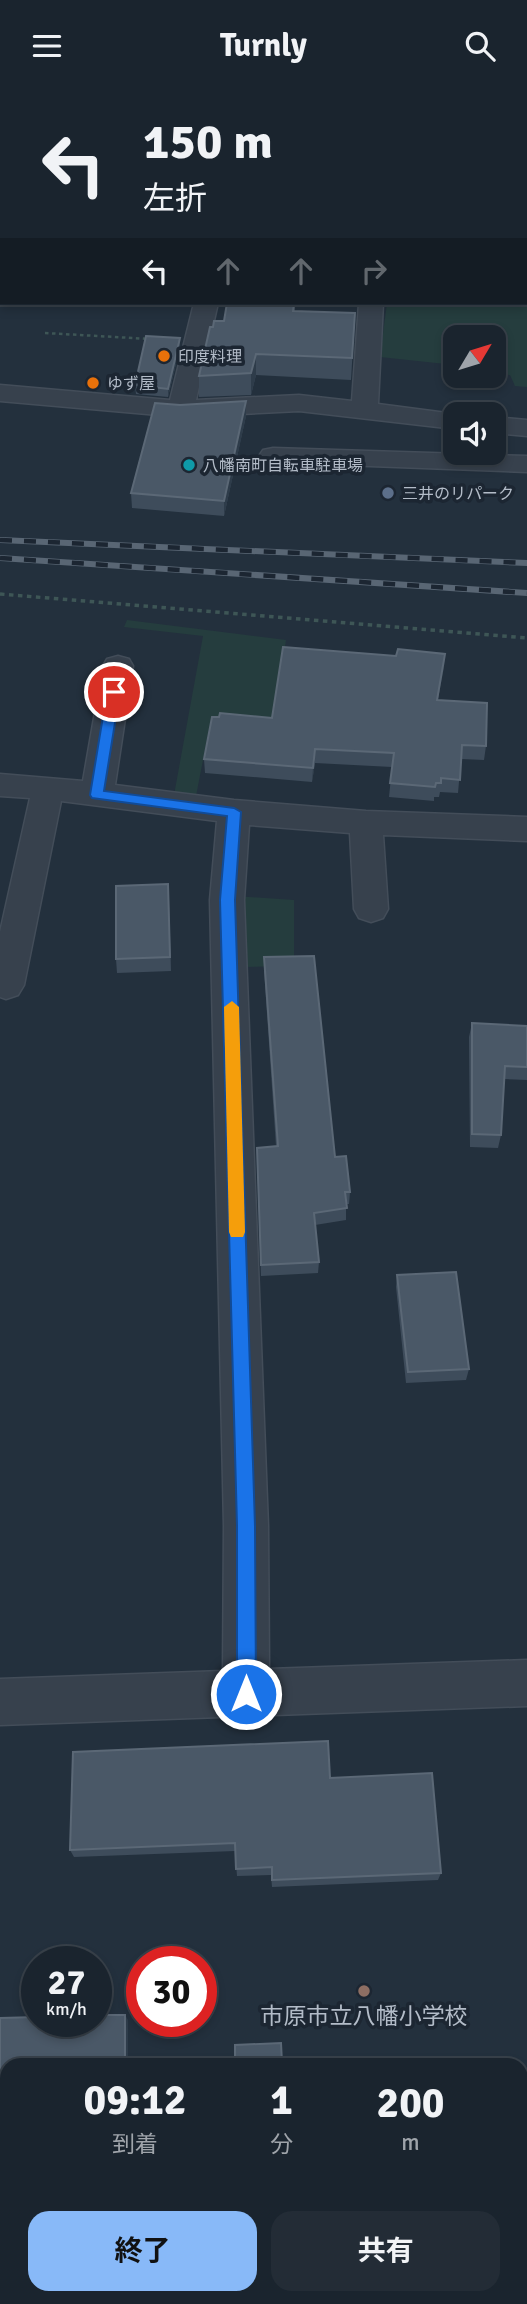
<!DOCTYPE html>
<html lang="ja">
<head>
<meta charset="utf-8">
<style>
	:root { --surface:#1a242e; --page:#232c36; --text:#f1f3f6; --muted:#9fa4aa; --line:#38414a; --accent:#88b9f8 }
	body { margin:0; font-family:Signika,"Noto Sans JP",sans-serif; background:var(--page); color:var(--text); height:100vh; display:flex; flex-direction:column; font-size:26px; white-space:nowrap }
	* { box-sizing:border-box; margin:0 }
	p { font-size:23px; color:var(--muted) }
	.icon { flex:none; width:38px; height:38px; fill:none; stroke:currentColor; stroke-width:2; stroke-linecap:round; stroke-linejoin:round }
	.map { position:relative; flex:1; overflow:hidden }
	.details { position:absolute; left:0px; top:1967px; width:528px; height:247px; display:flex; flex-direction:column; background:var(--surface); border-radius:21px 21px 0 0; box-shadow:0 4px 10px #0003,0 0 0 2px var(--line) }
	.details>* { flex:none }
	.guide { position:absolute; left:0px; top:0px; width:528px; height:214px; box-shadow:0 4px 10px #0003,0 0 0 2px var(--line); background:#1a242e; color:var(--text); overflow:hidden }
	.needle { width:46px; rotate:52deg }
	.fabs { position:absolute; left:443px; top:234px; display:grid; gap:14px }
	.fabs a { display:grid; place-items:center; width:63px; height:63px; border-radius:14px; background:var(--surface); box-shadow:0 4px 10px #0003,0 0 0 2px var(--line); font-size:35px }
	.speed { position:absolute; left:21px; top:1855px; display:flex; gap:14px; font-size:35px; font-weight:700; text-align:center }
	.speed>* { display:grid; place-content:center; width:91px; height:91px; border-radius:50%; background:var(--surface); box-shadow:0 4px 10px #0003,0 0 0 2px var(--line); line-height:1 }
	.speed small { font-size:18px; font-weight:400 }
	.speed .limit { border:10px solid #d22; background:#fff; color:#111 }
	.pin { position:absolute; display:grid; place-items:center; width:60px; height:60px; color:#fff; margin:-30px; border:4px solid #fff; border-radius:50%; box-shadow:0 2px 7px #0007 }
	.me { position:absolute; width:77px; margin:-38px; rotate:0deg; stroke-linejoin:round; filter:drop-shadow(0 0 5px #0008) }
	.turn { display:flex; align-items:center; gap:24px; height:147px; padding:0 28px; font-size:32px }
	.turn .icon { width:91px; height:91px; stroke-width:2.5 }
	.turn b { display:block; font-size:49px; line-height:60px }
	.lanes { display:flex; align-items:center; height:66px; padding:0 28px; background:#0003; justify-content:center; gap:35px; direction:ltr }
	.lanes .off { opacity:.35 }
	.eta { display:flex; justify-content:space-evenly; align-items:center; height:119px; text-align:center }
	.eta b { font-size:42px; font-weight:700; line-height:49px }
	.button { display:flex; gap:14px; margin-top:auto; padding:14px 28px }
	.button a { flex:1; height:80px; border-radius:21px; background:var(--accent); color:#111; font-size:28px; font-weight:700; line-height:80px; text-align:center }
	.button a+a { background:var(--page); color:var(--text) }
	header { display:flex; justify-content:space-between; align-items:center; height:91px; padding:0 28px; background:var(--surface); font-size:32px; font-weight:700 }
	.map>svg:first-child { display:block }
	.green { fill:#253d3e }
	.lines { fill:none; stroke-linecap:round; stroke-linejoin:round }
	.minor-casing { stroke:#434d59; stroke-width:3 }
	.major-casing { stroke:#434d59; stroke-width:3 }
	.path-far1 { stroke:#3e5656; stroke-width:2.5; stroke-dasharray:3.5 3.5; stroke-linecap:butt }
	.path { stroke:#3e5656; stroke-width:3.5; stroke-dasharray:4.5 4.5; stroke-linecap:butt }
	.minor { fill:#37414d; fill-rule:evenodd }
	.major { fill:#55616d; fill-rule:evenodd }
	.rail-casing { stroke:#596674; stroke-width:6 }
	.rail { stroke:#1c2632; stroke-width:4.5; stroke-dasharray:12; stroke-linecap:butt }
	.wall { fill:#3e4c5b }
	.shaded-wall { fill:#2e3c4a }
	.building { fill:#4a5867; stroke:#5b6876; stroke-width:2 }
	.route { fill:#1a73e8; stroke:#114b97; stroke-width:2 }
	.slow { fill:#f59e0b }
	.food-dot { fill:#e8710a; stroke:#1c2632; stroke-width:2.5 }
	.culture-dot { fill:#0f9aa8; stroke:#1c2632; stroke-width:2.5 }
	.service-dot { fill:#5c6f8a; stroke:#1c2632; stroke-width:2.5 }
	.education-dot { fill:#8d6e63; stroke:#1c2632; stroke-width:2.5 }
	.labels { text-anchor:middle; stroke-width:7; stroke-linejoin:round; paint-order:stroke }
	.far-poi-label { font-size:16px; fill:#b3bcc8; stroke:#1c2632; text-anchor:start }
	.near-poi-label { font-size:23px; fill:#b3bcc8; stroke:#1c2632 }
</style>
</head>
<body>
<header><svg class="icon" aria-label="menu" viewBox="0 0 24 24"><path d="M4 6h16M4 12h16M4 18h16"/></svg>Turnly<svg class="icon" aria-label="search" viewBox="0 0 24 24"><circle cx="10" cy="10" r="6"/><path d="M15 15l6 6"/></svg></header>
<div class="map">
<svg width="527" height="2213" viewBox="0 0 527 2213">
	<rect width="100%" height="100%" fill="#23303d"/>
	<path class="green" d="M 527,190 L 527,296 L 515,295 L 510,284 L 494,283 L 494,247 L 455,247 L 455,274 L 380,266 L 387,212 L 527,212 Z
		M 127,529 L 286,549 L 273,633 L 211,628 L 196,705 L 174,704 L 203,545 L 124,536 Z
		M 235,805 L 294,809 L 294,875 L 240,876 Z"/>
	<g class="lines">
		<g class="minor-casing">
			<path id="minor" d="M 251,0 L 273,0 L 250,2 Z
				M 194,212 L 218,212 L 196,309 L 299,304 L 352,310 L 359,212 L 383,212 L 378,313 L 462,324 L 455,324 L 455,338 L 299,320 L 181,326 L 0,310 L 0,294 L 170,309 Z
				M 494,326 L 527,329 L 527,345 L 494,342 Z
				M 273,357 L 527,365 L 527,381 L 263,371 L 259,365 L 263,359 Z
				M 118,565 L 129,568 L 133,575 L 115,694 L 234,709 L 366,720 L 527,726 L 527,750 L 383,744 L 388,818 L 383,827 L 371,831 L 359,827 L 354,818 L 350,742 L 249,734 L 244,809 L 268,1435 L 269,1578 L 527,1569 L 527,1615 L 0,1634 L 0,1588 L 223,1580 L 224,1435 L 210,809 L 217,730 L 61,710 L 24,894 L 18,904 L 6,908 L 0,906 L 0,841 L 30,707 L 0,705 L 0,683 L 83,690 L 103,575 L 107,568 Z"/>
		</g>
		<g class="major-casing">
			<path id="major" d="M 0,33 L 2,34 L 2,48 L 0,47 Z"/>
		</g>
		<path class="path-far1" d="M 45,242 L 150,248"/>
		<path class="path" d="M 0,503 L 527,547"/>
		<use href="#minor" class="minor"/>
		<use href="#major" class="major"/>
		<g class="rail-casing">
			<path id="rail" d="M 0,449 L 527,472
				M 0,467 L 527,502"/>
		</g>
		<use href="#rail" class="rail"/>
	</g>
	<path class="wall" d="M 227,212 L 295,212 L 295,220 L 355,222 L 351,289 L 256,284 L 251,304 L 199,306 L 199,285 L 213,236 L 224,230 Z
		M 180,247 L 180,256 L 168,306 L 136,303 L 135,294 Z
		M 246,325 L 224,425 L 132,417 L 131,402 Z
		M 445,563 L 438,609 L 486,655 L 484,669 L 461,668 L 458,702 L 440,701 L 439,706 L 434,706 L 434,710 L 389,706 L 392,676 L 315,672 L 312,691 L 205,682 L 204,668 L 272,627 L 396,565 Z
		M 169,807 L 171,880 L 117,882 L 116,868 Z
		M 264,866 L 335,1066 L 350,1101 L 349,1113 L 346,1113 L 346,1129 L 315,1134 L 319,1171 L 318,1182 L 261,1185 L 257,1069 L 276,1055 L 264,879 Z
		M 472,932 L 527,935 L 527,989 L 504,988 L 501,1044 L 498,1057 L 470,1056 L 469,946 Z
		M 397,1184 L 469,1278 L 466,1289 L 406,1292 L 396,1196 Z
		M 330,1687 L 441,1782 L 438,1789 L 272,1796 L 271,1784 L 237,1785 L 235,1760 L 74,1766 L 70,1759 Z"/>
	<path class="shaded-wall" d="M 180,247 L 180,256 L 168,306 L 168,298 Z
		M 256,263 L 256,284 L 251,304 L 251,282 Z
		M 246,310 L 246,325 L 224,425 L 224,410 Z
		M 445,563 L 444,577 L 435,623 L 437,609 Z
		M 315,658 L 315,672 L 312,691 L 313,677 Z
		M 125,1924 L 128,1929 L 128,1974 L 125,1974 Z"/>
	<path class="building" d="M 140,0 L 246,0 L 245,2 L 139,2 Z
		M 344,0 L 479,0 L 517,1 L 517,0 L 527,0 L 527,124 L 527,2 L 344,2 Z
		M 227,212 L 294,212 L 293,220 L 355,222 L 352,267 L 256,263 L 251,282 L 199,285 L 210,236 L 213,236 L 214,230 L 224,230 Z
		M 146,245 L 180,247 L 168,298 L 135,294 Z
		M 246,310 L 224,410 L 131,402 L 155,312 L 180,314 Z
		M 283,556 L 396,565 L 398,558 L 445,563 L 437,609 L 487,612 L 486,655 L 462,654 L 460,689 L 441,687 L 441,692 L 436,692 L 435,696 L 390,692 L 394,662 L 315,658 L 313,677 L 204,668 L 212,626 L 219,626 L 220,622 L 272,627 Z
		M 168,793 L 170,866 L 116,868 L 116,795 Z
		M 314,865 L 335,1066 L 346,1065 L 350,1101 L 345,1101 L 347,1117 L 314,1122 L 319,1171 L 261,1174 L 257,1057 L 278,1055 L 264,866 Z
		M 472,932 L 527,935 L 527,976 L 505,975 L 501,1044 L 472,1043 Z
		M 456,1181 L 469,1278 L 408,1281 L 397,1184 Z
		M 328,1650 L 330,1687 L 432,1682 L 441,1782 L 272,1789 L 272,1776 L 236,1778 L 235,1752 L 70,1759 L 73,1661 Z
		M 96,1924 L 125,1924 L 125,1974 L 7,1974 L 7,2158 L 0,2158 L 0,1927 L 37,1926 L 37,1930 L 96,1930 Z
		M 281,1952 L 282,1972 L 443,1967 L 444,1974 L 235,1974 L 235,1954 Z
		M 522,1987 L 527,1987 L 527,2141 L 522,2141 Z"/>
	<path class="route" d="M 114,597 L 120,601 L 104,700 L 234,717 L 241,721 L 235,809 L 255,1435 L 256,1603 L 253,1609 L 246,1612 L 240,1609 L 237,1603 L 237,1435 L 220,809 L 227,725 L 92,707 L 90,704 L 107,601 Z"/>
	<path class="slow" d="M 232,910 L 239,916 L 245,1141 L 243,1146 L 231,1146 L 229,1141 L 224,916 Z"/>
	<g class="food-dot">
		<circle cx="164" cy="265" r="7"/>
		<circle cx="93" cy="292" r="7"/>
	</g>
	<circle class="culture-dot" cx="189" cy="374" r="7"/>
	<circle class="service-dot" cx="388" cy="402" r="7"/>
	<circle class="education-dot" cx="364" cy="1900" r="7"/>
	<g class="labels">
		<g class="far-poi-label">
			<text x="178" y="271">印度料理</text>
			<text x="107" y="298">ゆず屋</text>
			<text x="203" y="380">八幡南町自転車駐車場</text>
			<text x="402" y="408">三井のリパーク</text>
		</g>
		<g class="near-poi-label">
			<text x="364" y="1933">市原市立八幡小学校</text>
		</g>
	</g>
</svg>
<div class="fabs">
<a><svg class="needle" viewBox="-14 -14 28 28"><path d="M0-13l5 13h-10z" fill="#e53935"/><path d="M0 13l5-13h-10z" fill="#9fa4aa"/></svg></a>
<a><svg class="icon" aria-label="sound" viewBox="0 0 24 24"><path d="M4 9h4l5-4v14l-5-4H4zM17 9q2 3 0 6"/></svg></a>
</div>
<div class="speed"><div>27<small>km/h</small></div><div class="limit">30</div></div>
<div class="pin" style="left:114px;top:601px;background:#d93025"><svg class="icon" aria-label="arrive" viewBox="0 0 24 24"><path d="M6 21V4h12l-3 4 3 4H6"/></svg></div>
<svg class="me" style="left:246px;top:1603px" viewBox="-20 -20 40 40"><circle r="17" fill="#1a73e8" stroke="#fff" stroke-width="3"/><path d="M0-11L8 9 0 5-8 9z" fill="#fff"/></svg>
<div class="guide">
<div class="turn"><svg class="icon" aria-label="left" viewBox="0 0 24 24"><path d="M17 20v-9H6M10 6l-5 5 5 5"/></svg><div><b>150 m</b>左折</div></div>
<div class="lanes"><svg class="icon" aria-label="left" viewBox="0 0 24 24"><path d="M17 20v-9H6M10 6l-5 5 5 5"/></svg><svg class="icon off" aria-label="ahead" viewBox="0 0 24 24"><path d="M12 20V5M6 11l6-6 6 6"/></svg><svg class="icon off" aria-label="ahead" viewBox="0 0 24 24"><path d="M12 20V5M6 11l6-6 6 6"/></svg><svg class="icon off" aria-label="right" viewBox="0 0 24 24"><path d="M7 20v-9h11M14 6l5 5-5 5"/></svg></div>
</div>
<section class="details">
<div class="eta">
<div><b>09:12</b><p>到着</p></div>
<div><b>1</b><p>分</p></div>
<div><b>200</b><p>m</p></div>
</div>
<div class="button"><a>終了</a><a>共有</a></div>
</section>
</div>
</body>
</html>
